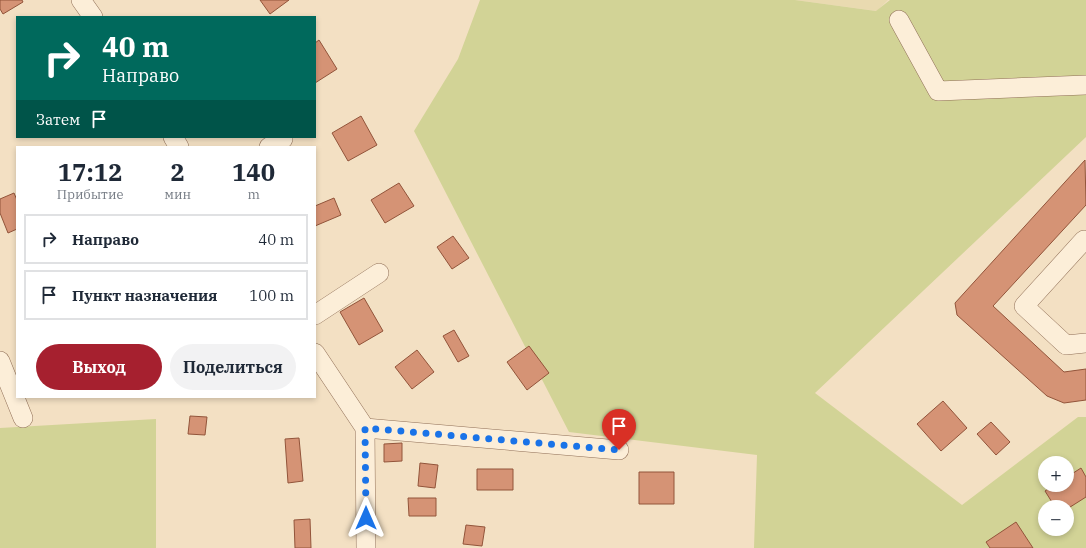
<!DOCTYPE html>
<html lang="ru">
<head>
<meta charset="utf-8">
<style>
	:root { --surface:#fff; --page:#f2f2f3; --text:#1f2937; --muted:#747a83; --line:#e0e1e3; --accent:#a6202f }
	body { margin:0; font-family:"IBM Plex Serif",serif; background:var(--page); color:var(--text); height:100vh; display:flex; flex-direction:column; font-size:15px; white-space:nowrap }
	* { box-sizing:border-box; margin:0 }
	p { font-size:13px; color:var(--muted) }
	.icon { flex:none; width:22px; height:22px; fill:none; stroke:currentColor; stroke-width:2; stroke-linecap:round; stroke-linejoin:round }
	.map { position:relative; flex:1; overflow:hidden }
	.panel { position:absolute; left:16px; top:146px; width:300px; height:252px; display:flex; flex-direction:column; background:var(--surface); border-radius:0px; box-shadow:0 2px 6px #0003 }
	.panel>* { flex:none }
	.guide { position:absolute; left:16px; top:16px; width:300px; height:122px; border-radius:0px; box-shadow:0 2px 6px #0003; background:#00695c; color:#fff; overflow:hidden }
	.fabs { position:absolute; left:1038px; top:456px; display:grid; gap:8px }
	.fabs a { display:grid; place-items:center; width:36px; height:36px; border-radius:50%; background:var(--surface); box-shadow:0 2px 6px #0003; font-size:20px }
	.pin { position:absolute; display:grid; place-items:center; width:34px; height:34px; color:#fff; margin:-41px -17px; border-radius:50% 50% 50% 0; rotate:-45deg; box-shadow:0 0 4px #0007 }
	.pin .icon { rotate:45deg }
	.me { position:absolute; width:44px; margin:-22px; rotate:0deg; stroke-linejoin:round; filter:drop-shadow(0 0 3px #0008) }
	.turn { display:flex; align-items:center; gap:14px; height:84px; padding:0 20px; font-size:18px }
	.turn .icon { width:52px; height:52px; stroke-width:2.5 }
	.turn b { display:block; font-size:28px; line-height:34px }
	.then { display:flex; align-items:center; height:38px; padding:0 20px; background:#0003; gap:8px; font-size:15px }
	.eta { display:flex; justify-content:space-evenly; align-items:center; height:68px; text-align:center }
	.eta b { font-size:24px; font-weight:700; line-height:28px }
	.primary-button { display:flex; gap:8px; margin-top:auto; padding:8px 20px }
	.primary-button a { flex:1; height:46px; border-radius:24px; background:var(--accent); color:#fff; font-size:16px; font-weight:700; line-height:46px; text-align:center }
	.primary-button a+a { background:var(--page); color:var(--text) }
	ul { padding:0; list-style:none }
	li { display:flex; align-items:center; gap:12px; height:50px; margin:0 8px 6px; padding:0 12px; border:2px solid var(--line); border-radius:0px }
	li div { flex:1 }
	li b { display:block; font-size:15px }
	li em { font-style:normal }
	.map>svg:first-child { display:block }
	.farmland { fill:#e9dab0 }
	.green { fill:#d2d396; fill-rule:evenodd }
	.building { fill:#d59375; stroke:#92543a }
	.lines { fill:none; stroke-linecap:round; stroke-linejoin:round }
	.minor-casing { stroke:#906f57; stroke-width:20 }
	.minor { stroke:#fceed8; stroke-width:19 }
	.route { stroke:#1a73e8; stroke-width:7; stroke-dasharray:0 12.6 }
</style>
</head>
<body>
<div class="map">
<svg width="1086" height="548" viewBox="0 0 1086 548">
	<rect width="100%" height="100%" fill="#f3e0c3"/>
	<path class="farmland" d="M 795,0 L 888,0 L 877,11 Z"/>
	<path class="green" d="M 480,0 L 795,0 L 876,11 L 890,0 L 1086,0 L 1086,137 L 815,393 L 962,505 L 1078,417 L 1086,417 L 1086,548 L 754,548 L 757,455 L 569,432 L 414,131 L 458,59 ZM 1045,463 L 1067,463 L 1067,485 L 1045,485 ZM 1045,507 L 1067,507 L 1067,529 L 1045,529 Z
		M 156,419 L 156,548 L 0,548 L 0,428 Z"/>
	<path class="building" d="M 0,0 L 22,0 L 23,2 L 3,14 L 0,9 Z
		M 260,0 L 289,0 L 270,14 Z
		M 319,40 L 337,69 L 315,83 L 315,43 Z
		M 361,116 L 377,145 L 348,161 L 332,133 Z
		M 1085,160 L 1086,205 L 993,306 L 1064,372 L 1086,369 L 1086,400 L 1064,403 L 1047,396 L 957,315 L 955,303 Z
		M 399,183 L 414,206 L 385,223 L 371,200 Z
		M 14,193 L 17,200 L 17,229 L 8,233 L 0,213 L 0,199 Z
		M 334,198 L 341,215 L 315,226 L 315,206 Z
		M 453,236 L 469,258 L 452,269 L 437,247 Z
		M 364,298 L 383,331 L 359,345 L 340,312 Z
		M 454,330 L 469,356 L 458,362 L 443,336 Z
		M 529,346 L 549,373 L 527,390 L 507,362 Z
		M 417,350 L 434,372 L 412,389 L 395,367 Z
		M 943,401 L 967,428 L 941,451 L 917,424 Z
		M 190,416 L 207,417 L 205,435 L 188,434 Z
		M 991,422 L 1010,442 L 996,455 L 977,434 Z
		M 299,438 L 303,481 L 288,483 L 285,439 Z
		M 402,443 L 402,461 L 384,462 L 384,444 Z
		M 420,463 L 438,465 L 435,488 L 418,486 Z
		M 1081,468 L 1086,477 L 1086,497 L 1067,509 L 1067,507 L 1055,507 L 1045,491 L 1054,485 L 1067,485 L 1067,477 Z
		M 477,469 L 513,469 L 513,490 L 477,490 Z
		M 639,472 L 674,472 L 674,504 L 639,504 Z
		M 408,498 L 436,498 L 436,516 L 409,516 Z
		M 310,519 L 311,548 L 295,548 L 294,520 Z
		M 1016,522 L 1033,548 L 990,548 L 986,542 Z
		M 466,525 L 485,527 L 482,546 L 463,544 Z"/>
	<g class="lines">
		<g class="minor-casing">
			<path id="minor" d="M 81,0 L 93,17
				M 899,20 L 938,91 L 1086,85
				M 173,137 L 179,147
				M 269,147 L 283,139
				M 1086,242 L 1084,240 L 1024,306 L 1066,345 L 1086,343
				M 315,315 L 379,273
				M 315,353 L 365,428 L 366,548
				M 0,361 L 23,418
				M 365,428 L 619,450"/>
		</g>
		<use href="#minor" class="minor"/>
	</g>
	<g class="lines">
		<path class="route" d="M 366,518 L 365,428 L 619,450"/>
	</g>
</svg>
<div class="fabs">
<a>+</a>
<a>−</a>
</div>
<div class="pin" style="left:619px;top:450px;background:#d93025"><svg class="icon" aria-label="arrive" viewBox="0 0 24 24"><path d="M6 21V4h12l-3 4 3 4H6"/></svg></div>
<svg class="me" style="left:366px;top:518px" viewBox="-20 -20 40 40"><path d="M0-17L14 15 0 8-14 15z" fill="#1a73e8" stroke="#fff" stroke-width="4"/></svg>
<div class="guide">
<div class="turn"><svg class="icon" aria-label="right" viewBox="0 0 24 24"><path d="M7 20v-9h11M14 6l5 5-5 5"/></svg><div><b>40 m</b>Направо</div></div>
<div class="then">Затем<svg class="icon" aria-label="arrive" viewBox="0 0 24 24"><path d="M6 21V4h12l-3 4 3 4H6"/></svg></div>
</div>
<section class="panel">
<div class="eta">
<div><b>17:12</b><p>Прибытие</p></div>
<div><b>2</b><p>мин</p></div>
<div><b>140</b><p>m</p></div>
</div>
<ul>
<li><svg class="icon" aria-label="right" viewBox="0 0 24 24"><path d="M7 20v-9h11M14 6l5 5-5 5"/></svg><div><b>Направо</b></div><em>40 m</em></li>
<li><svg class="icon" aria-label="arrive" viewBox="0 0 24 24"><path d="M6 21V4h12l-3 4 3 4H6"/></svg><div><b>Пункт назначения</b></div><em>100 m</em></li>
</ul>
<div class="primary-button"><a>Выход</a><a>Поделиться</a></div>
</section>
</div>
</body>
</html>
